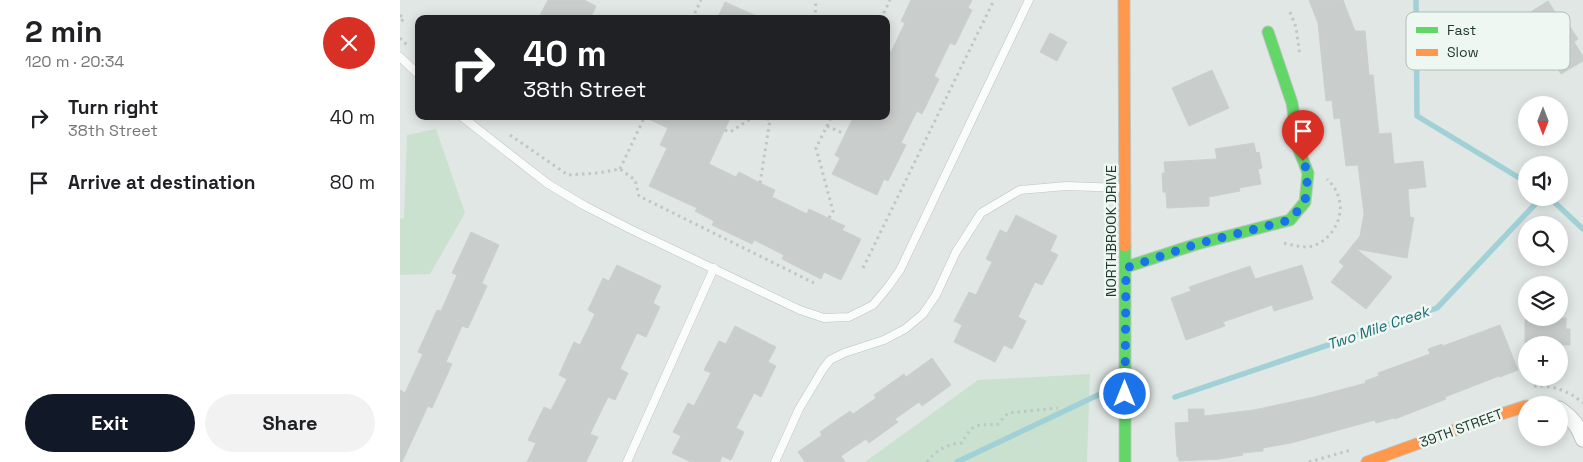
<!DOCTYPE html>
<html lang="en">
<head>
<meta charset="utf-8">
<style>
	:root { --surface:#fff; --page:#f2f2f2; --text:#202124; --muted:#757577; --accent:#111827 }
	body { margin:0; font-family:"Space Grotesk",sans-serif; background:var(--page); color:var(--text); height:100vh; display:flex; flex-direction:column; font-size:19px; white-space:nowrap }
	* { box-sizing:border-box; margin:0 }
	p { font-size:16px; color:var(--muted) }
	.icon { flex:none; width:28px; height:28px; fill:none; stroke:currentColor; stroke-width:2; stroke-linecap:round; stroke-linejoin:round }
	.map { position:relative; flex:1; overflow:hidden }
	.panel { display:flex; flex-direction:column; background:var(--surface); width:400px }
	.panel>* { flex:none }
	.hud { position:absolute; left:15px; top:15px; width:475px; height:105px; border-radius:10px; box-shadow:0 2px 12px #0003; background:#202124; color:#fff; overflow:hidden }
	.needle { width:32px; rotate:180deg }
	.controls { position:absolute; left:1118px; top:96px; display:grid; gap:10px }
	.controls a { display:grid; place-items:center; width:50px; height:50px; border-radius:50%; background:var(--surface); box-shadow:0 2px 12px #0003; font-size:25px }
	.pin { position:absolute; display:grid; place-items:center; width:42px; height:42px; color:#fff; margin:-51px -21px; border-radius:50% 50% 50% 0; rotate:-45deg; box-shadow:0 0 5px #0007 }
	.pin .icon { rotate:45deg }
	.me { position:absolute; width:55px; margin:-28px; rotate:0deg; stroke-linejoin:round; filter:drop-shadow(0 0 4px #0008) }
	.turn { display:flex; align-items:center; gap:18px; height:105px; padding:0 25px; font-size:22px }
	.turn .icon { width:65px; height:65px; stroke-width:2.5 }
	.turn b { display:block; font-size:35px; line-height:42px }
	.round { display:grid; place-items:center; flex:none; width:52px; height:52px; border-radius:26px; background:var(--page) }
	.head { display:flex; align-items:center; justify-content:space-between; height:85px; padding:0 25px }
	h1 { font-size:30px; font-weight:700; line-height:38px }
	.primary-button { display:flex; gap:10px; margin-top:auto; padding:10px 25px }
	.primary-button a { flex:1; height:58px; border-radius:30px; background:var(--accent); color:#fff; font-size:20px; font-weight:700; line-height:58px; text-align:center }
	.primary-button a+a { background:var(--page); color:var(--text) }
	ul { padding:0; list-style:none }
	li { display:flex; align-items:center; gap:15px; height:65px; padding:0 25px }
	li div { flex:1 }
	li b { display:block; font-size:19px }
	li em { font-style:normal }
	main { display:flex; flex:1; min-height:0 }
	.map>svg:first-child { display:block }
	.green { fill:#cae1d0 }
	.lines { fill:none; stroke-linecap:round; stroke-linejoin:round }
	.stream { stroke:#a1d1d6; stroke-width:5.5 }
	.building { fill:#c9cecc; stroke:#cad0cd }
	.lane-casing { stroke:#bec4c1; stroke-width:9 }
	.street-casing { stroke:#bec4c1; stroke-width:17 }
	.fast-casing { stroke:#bec5c2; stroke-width:13 }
	.slow-casing { stroke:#bec5c2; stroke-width:13 }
	.path { stroke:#bfc7c5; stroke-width:3; stroke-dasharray:2.5 4; stroke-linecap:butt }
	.lane { stroke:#fafbfb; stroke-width:8 }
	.street { stroke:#fafbfb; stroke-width:15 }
	.fast { stroke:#63d668; stroke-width:11 }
	.slow { stroke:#ff974d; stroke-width:11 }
	.route { stroke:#1a73e8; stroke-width:9; stroke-dasharray:0 16.2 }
	.labels { text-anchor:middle; stroke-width:5; stroke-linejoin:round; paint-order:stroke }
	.street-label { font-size:14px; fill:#203a31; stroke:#eff7f2 }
	.water-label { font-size:15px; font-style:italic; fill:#1a6a75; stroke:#eff7f2 }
	.key { fill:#eff7f2; stroke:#b1beb8; stroke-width:1 }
	.key-label { font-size:14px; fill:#203a31 }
</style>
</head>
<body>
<main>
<section class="panel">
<div class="head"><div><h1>2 min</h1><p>120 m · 20:34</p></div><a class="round" style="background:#d93025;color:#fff"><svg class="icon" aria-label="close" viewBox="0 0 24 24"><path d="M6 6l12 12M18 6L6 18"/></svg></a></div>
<ul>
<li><svg class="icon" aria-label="right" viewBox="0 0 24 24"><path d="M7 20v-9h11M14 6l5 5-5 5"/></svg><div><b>Turn right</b><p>38th Street</p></div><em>40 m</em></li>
<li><svg class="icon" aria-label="arrive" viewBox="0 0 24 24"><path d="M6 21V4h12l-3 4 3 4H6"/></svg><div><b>Arrive at destination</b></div><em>80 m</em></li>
</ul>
<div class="primary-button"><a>Exit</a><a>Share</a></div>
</section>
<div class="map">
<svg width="1183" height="462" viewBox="0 0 1183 462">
	<rect width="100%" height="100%" fill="#e1e7e4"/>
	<path class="green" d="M 36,129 L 65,213 L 30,274 L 0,275 L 0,219 L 4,218 L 7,135 Z
		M 690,374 L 687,462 L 465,462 L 578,380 Z"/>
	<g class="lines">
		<path class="stream" d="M 1016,0 L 1017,116 L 1126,182
			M 1150,198 L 1183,229
			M 775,397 L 1037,308 L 1141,198
			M 557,462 L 698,395"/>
	</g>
	<path class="building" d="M 148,0 L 184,0 L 196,6 L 190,19 L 138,19 Z
		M 511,0 L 572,0 L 568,8 L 572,10 L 555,45 L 550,43 L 534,76 L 539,79 L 522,114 L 517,111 L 501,143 L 506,145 L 488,181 L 484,179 L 477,195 L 432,174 L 440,158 L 435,155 L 454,116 L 486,116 L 486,49 L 491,52 L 505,23 L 501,21 Z
		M 909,0 L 943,0 L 955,31 L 965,31 L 969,75 L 973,75 L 979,134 L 991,133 L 994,164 L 1023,161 L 1026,187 L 1008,189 L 1010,217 L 1014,218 L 1007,258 L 956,249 L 992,277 L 966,309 L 931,282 L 944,266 L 939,262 L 960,236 L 964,214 L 958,165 L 946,166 L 940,118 L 934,119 L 932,100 L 926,101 L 918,23 Z
		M 1148,1 L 1157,15 L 1161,13 L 1178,39 L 1174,42 L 1183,56 L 1183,61 L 1161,74 L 1136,34 L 1123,42 L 1113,27 L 1126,19 L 1124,16 Z
		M 325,2 L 363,19 L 317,19 Z
		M 650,33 L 667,42 L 657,61 L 640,52 Z
		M 812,70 L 829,108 L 789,126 L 772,88 Z
		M 242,116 L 331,116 L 309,164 L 336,177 L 339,172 L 360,183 L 375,190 L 372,197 L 407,214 L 409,209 L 445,226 L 442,230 L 461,239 L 441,280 L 424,272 L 421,279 L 382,259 L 384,255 L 354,240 L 352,244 L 312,225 L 314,221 L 295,211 L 297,208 L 249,186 L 267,148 L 260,145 L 268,128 Z
		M 854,143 L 856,153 L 859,152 L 862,168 L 858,169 L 861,184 L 839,188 L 840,191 L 809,197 L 809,206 L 767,208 L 766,192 L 763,192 L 762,173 L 765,173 L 764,162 L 817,159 L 815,149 Z
		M 616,215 L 657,236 L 650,251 L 658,255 L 642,285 L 635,282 L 618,317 L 626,321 L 612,349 L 604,345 L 595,362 L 554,342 L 562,325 L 554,321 L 569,292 L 576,295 L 592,262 L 586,259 L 600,230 L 607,233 Z
		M 71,232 L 99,245 L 82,283 L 87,286 L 68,328 L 62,326 L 46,362 L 52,364 L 32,408 L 28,406 L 2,462 L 0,462 L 0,390 L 5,393 L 23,354 L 18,352 L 37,310 L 41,311 L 57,275 L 52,273 Z
		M 217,265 L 261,286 L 253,303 L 260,307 L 246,337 L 237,333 L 220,369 L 228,373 L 215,400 L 208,397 L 190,434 L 198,437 L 186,462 L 127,462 L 136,443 L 128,440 L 144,407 L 151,410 L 167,379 L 159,375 L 174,342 L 180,345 L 195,314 L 188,310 L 203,278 L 209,281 Z
		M 902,265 L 913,299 L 874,311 L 872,305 L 823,322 L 825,326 L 786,340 L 771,298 L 791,291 L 789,287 L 850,266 L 855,279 Z
		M 1125,318 L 1166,318 L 1166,329 L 1170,329 L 1170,345 L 1125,345 Z
		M 1100,325 L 1118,370 L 1100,377 L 1099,376 L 1045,397 L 1046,399 L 995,419 L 994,418 L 976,423 L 975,420 L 891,443 L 863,448 L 863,451 L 842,453 L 843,455 L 820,459 L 779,461 L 778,456 L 777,457 L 775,423 L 789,422 L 788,409 L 804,409 L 804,416 L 854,410 L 914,397 L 966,383 L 965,381 L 979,376 L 978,373 L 1030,354 L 1028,349 L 1042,344 L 1043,346 Z
		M 335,326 L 376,347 L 368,362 L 376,366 L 361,397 L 354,393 L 336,428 L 344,432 L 331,460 L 322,456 L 320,462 L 291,462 L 272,453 L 281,436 L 273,432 L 288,403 L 294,406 L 311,373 L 304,370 L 319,341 L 326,344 Z
		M 532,358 L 551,385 L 522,406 L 519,402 L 495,419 L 498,422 L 469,443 L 466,439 L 441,456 L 445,462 L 405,462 L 398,452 L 422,435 L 420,432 L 450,411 L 453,414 L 476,398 L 474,395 L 504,374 L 506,377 Z"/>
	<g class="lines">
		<g class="lane-casing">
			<path id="lane" d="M 0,57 L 19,75
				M 61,116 L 148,184 L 185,206 L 230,229 L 400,310 L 424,318 L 449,317 L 473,305 L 488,287 L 500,270 L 629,0
				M 227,462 L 314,268
				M 375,462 L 399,409 L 423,369 L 430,360 L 444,353 L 484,340 L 505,329 L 523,314 L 536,295 L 556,252 L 581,213 L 620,190 L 666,186 L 724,188"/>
		</g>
		<g class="street-casing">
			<path id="street" d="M 1159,409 C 1171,417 1178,425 1183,439"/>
		</g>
		<g class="fast-casing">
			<path id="fast" d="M 725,246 L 725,462
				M 726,267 L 797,244 L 890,220 L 905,202 L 908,173 L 899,150 L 892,103 L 868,32"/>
		</g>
		<g class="slow-casing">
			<path id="slow" d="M 724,0 L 725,246
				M 967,462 L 1080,421 L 1126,406"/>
		</g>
		<path class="path" d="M 890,12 L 896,27 L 900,56
			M 0,15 L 4,19 L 0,22
			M 292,19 L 301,0
			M 404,19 L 405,16 L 410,19
			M 415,19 L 416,0
			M 481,19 L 490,0
			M 0,38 L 7,45
			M 427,126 L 445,134
			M 325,130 L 330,132 L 355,116
			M 110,135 L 168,175 L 198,173 L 220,169 L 235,180 L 239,196 L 414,283
			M 220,169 L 245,116
			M 360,183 L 370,120 L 361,116
			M 429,218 L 433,211 L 416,148 L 432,116
			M 884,243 C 892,245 900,247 908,247 C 928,244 942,223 940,204 C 939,194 934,186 927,179
			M 463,268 L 594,0
			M 1134,386 C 1153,385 1169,391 1183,403
			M 527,462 C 535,451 548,443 562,443 C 572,424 576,424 597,425 L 608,413 L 658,408
			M 909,462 L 951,450"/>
		<use href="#lane" class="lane"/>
		<use href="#street" class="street"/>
		<use href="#fast" class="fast"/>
		<use href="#slow" class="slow"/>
	</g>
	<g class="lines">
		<path class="route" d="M 725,394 L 726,268 L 797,244 L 890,220 L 905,202 L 908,173 L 903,161"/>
	</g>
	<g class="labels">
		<g class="street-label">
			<text transform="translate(711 231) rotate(-90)" y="5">NORTHBROOK DRIVE</text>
			<text transform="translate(1061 428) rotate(-20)" y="5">39TH STREET</text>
		</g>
		<g class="water-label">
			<text transform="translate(978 328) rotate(-19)" y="5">Two Mile Creek</text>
		</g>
	</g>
	<rect x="1006" y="12" width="164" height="58" rx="8" class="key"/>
	<rect x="1016" y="27" width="22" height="6" fill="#63d668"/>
	<rect x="1016" y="49" width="22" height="7" fill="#ff974d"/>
	<g class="key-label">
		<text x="1047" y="35">Fast</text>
		<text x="1047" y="57">Slow</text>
	</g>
</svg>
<div class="controls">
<a><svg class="needle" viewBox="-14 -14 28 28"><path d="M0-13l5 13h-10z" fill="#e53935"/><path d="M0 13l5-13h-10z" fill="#757577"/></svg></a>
<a><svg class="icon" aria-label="sound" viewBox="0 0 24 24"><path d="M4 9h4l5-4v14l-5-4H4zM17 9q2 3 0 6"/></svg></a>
<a><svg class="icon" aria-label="search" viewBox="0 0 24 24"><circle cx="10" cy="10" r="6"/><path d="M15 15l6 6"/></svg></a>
<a><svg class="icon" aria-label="layers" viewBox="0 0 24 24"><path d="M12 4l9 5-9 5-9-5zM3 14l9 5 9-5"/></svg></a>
<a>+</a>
<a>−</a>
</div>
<div class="pin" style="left:903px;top:161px;background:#d93025"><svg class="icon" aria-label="arrive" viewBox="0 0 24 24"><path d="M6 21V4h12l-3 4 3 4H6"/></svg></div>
<svg class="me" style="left:725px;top:394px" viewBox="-20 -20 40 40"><circle r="17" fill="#1a73e8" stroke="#fff" stroke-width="3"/><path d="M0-11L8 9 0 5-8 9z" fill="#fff"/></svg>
<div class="hud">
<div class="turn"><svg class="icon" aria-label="right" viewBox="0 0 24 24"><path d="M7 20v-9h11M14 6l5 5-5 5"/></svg><div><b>40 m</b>38th Street</div></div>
</div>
</div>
</main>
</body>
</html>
